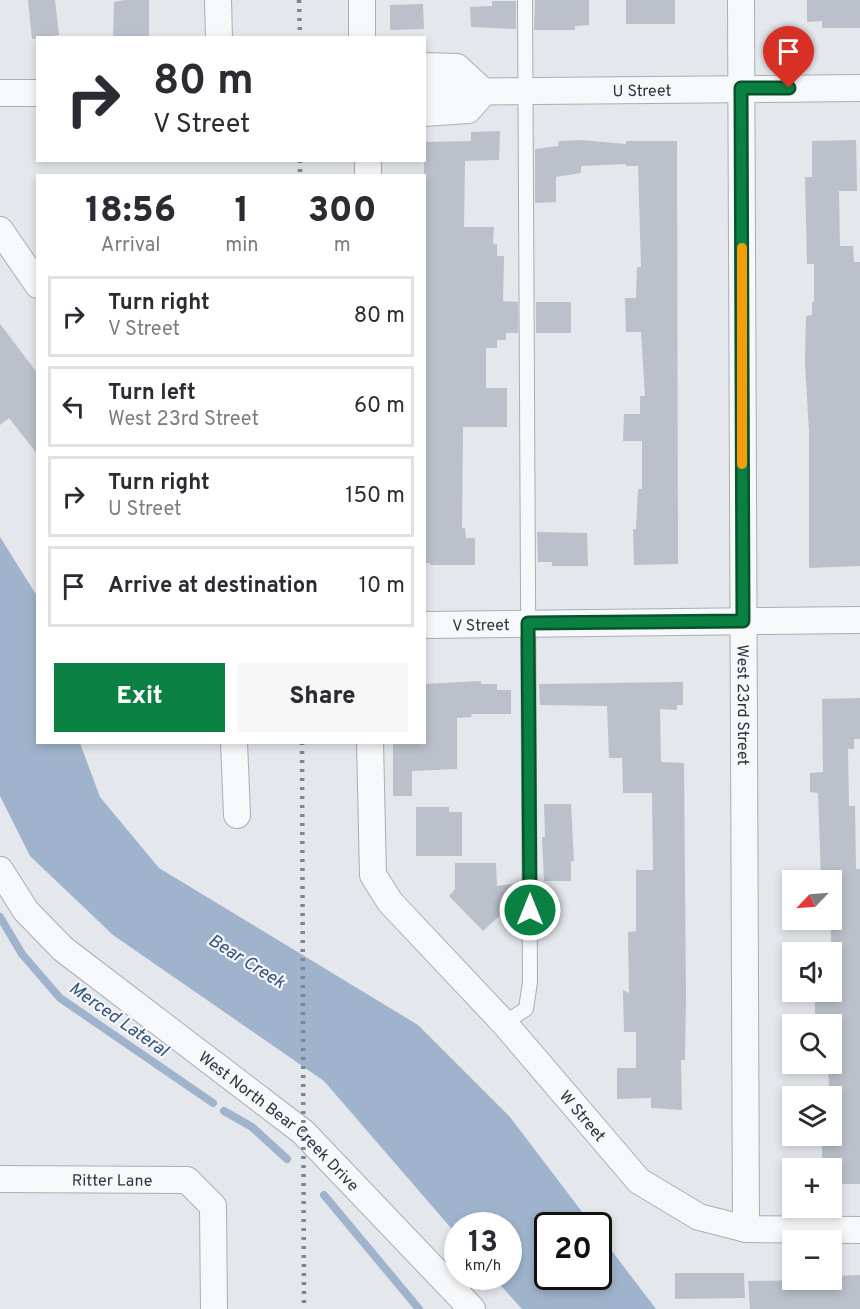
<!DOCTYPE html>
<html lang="en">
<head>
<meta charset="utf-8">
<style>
	:root { --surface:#fff; --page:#f7f7f7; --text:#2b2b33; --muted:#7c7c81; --line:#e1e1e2; --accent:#0b8043 }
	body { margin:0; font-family:Overpass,sans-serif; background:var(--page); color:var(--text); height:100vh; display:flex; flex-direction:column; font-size:22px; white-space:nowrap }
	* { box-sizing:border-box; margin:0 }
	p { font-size:20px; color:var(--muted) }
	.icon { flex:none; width:33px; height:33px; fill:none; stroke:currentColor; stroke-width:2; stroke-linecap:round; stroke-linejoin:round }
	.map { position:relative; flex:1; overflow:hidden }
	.side { position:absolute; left:36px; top:174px; width:390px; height:570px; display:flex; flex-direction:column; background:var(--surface); border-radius:0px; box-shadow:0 3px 9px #0003 }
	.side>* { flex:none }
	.guide { position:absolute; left:36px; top:36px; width:390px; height:126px; border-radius:0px; box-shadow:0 3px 9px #0003; background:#fff; color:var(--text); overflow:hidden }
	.needle { width:39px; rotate:245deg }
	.fabs { position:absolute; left:782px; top:870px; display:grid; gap:12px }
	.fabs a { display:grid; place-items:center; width:60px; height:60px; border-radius:0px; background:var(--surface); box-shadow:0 3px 9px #0003; font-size:30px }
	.speed { position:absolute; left:444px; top:1212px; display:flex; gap:12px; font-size:30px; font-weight:700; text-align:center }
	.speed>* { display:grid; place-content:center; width:78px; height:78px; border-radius:50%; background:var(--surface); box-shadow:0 3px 9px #0003; line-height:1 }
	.speed small { font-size:15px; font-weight:400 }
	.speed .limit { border:3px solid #111; border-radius:9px; background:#fff; color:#111 }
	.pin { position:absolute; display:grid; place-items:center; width:51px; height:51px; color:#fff; margin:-62px -26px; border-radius:50% 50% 50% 0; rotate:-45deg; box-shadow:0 0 6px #0007 }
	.pin .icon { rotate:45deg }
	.me { position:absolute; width:66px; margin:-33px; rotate:0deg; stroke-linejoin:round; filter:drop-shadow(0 0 4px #0008) }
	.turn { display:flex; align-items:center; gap:21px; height:126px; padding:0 18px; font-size:27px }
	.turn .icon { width:78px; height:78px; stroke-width:2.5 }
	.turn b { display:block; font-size:42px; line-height:51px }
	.eta { display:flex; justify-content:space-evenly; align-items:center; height:102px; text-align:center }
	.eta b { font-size:36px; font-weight:800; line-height:42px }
	.primary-button { display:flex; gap:12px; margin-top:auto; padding:12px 18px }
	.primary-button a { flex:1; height:69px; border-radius:0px; background:var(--accent); color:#fff; font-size:24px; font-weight:800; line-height:69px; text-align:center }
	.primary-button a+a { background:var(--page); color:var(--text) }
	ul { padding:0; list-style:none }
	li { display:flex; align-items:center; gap:18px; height:81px; margin:0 12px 9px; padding:0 6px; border:3px solid var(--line); border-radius:0px }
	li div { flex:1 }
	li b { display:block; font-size:22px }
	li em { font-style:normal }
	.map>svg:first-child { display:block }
	.water { fill:#9fb4cc }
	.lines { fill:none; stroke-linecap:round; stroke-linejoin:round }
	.stream { stroke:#9fb4cc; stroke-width:8 }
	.building { fill:#bbc0ca }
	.lane-casing { stroke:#a9aeb7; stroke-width:16 }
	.street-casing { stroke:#a9aeb7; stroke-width:28 }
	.lane { stroke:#f7f8fa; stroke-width:14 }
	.street { stroke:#f7f8fa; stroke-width:26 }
	.rail { stroke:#7d8696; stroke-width:4.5; stroke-dasharray:3 6; stroke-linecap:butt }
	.route-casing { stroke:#07532c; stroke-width:15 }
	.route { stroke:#0b8043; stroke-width:10 }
	.slow { stroke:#f59e0b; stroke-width:10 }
	.labels { text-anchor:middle; stroke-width:4.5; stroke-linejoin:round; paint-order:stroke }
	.street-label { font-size:16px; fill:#2b3445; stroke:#f4f6f9 }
	.water-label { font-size:18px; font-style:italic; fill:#34527a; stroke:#f4f6f9 }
</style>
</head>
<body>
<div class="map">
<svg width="860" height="1309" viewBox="0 0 860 1309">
	<rect width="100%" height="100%" fill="#e4e7ec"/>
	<path class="water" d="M 0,537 L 37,596 L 38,742 L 80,743 L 100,797 L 159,868 L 418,1025 L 510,1117 L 592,1225 L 548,1226 L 548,1276 L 598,1276 L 599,1234 L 656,1309 L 522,1309 L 493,1277 L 508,1276 L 508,1226 L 458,1226 L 457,1235 L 324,1081 L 113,935 L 30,856 L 0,796 Z"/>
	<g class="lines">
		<path class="stream" d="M 0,917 L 22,954 L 60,998 L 213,1103
			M 224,1111 L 252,1127 L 287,1159
			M 324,1195 L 419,1309"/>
	</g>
	<path class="building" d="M 28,0 L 55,0 L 59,35 L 32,39 Z
		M 124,0 L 149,0 L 149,38 L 113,38 L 114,2 Z
		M 535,0 L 589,0 L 589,25 L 575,26 L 575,30 L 534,30 Z
		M 626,0 L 675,0 L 675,24 L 626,24 Z
		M 807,0 L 860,0 L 860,28 L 822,28 L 822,21 L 807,22 Z
		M 492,1 L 516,1 L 516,29 L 471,27 L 470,7 L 492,6 Z
		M 423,4 L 424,29 L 390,30 L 390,5 Z
		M 500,131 L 499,160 L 465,161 L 464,227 L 494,227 L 493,244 L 497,244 L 497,256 L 504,256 L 503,301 L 518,302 L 518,333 L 506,333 L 506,340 L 497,340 L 497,348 L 486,348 L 486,388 L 507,388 L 507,427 L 463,427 L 462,528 L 465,528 L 466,538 L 475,538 L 475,565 L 430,565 L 430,563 L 424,563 L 424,142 L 471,141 L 471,132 Z
		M 581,140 L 626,144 L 626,141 L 677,141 L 678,564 L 634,565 L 633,529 L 636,529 L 638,489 L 642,489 L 642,441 L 623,441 L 624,414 L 640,414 L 640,396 L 645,396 L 641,332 L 626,332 L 625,298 L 636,298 L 637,267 L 641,267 L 638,166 L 626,166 L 626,164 L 581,166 L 581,173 L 556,177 L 556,202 L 535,203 L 535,149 L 558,146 L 559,141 Z
		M 856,140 L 857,191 L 839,191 L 840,246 L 853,246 L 854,262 L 860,262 L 860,566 L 809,568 L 809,432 L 805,363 L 806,316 L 812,315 L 812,302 L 814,302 L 814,264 L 807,264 L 805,177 L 812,177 L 812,141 Z
		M 536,302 L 571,302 L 571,333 L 536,333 Z
		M 0,324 L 38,374 L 38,455 L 9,418 L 0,425 Z
		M 537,532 L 587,533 L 588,566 L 552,566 L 552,562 L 538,562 Z
		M 481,681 L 481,684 L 497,684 L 497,690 L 511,690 L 511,714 L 471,714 L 472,717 L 457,718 L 457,769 L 412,771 L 412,796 L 393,796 L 393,742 L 424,742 L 424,684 Z
		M 683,682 L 683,705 L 677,705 L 677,710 L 660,709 L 661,762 L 684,763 L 686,995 L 685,1060 L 681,1060 L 682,1110 L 651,1108 L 651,1098 L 617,1099 L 617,1068 L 636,1068 L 636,1032 L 624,1032 L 623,990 L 629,993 L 628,932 L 636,931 L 636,870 L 653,870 L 652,793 L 623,793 L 622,758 L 609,758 L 607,706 L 540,705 L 539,684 Z
		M 860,698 L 860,739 L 854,739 L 854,749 L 848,749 L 849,806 L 855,806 L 856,869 L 860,869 L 860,1184 L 831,1184 L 831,1168 L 822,1168 L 822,1136 L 831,1136 L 828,1065 L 831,1065 L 831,1024 L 821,1024 L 821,1017 L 815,1017 L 815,999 L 831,998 L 831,880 L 821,880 L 818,793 L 810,792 L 810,773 L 823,772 L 822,699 Z
		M 544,804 L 571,804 L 574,861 L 571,861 L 571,881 L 544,881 L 542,837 L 545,837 Z
		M 416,807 L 449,807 L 449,812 L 462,812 L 462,856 L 416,856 Z
		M 455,863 L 496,863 L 497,886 L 520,883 L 521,896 L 483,931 L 449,896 L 455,889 Z
		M 675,1273 L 744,1273 L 745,1298 L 675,1299 Z
		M 860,1275 L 860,1309 L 750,1309 L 748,1281 L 831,1280 L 831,1276 Z"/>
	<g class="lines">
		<g class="lane-casing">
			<path id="lane" d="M 504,1023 L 526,1009 L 530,982 L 525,0"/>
		</g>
		<g class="street-casing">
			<g id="street">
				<path d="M 218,0 L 219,38"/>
				<path d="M 362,0 L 362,38"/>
				<path id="s1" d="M 741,0 L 746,1229"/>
				<path d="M 424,66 L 457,67 L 484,92 L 468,110 L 424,113"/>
				<path id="s2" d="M 424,92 L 860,88"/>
				<path d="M 0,93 L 38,93"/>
				<path d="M 368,176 L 368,160"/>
				<path d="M 0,230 L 38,285"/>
				<path id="s3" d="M 424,625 L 860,620"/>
				<path d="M 234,742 L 237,815"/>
				<path id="s4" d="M 370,742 L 373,875 L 390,902 L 504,1023 L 639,1181 L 699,1217 L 746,1229 L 860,1230"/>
				<path id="s5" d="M 0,870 L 26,911 L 63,949 L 303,1132 L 472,1309"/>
				<path id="s6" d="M 0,1179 L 187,1180 L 213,1206 L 214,1309"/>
			</g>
		</g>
		<use href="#lane" class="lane"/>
		<use href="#street" class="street"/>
		<path class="rail" d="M 299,0 L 300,38
			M 300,160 L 300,176
			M 302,742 L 304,1309"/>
	</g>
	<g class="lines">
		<g class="route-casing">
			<path id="route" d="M 530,910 L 528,623 L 743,621 L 741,88 L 789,88"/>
		</g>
		<use href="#route" class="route"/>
		<path class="slow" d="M 742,248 L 742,464"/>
	</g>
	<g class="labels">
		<g class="street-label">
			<text dy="6" stroke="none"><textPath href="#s2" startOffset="218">U Street</textPath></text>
			<text dy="6" stroke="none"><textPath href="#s3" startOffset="57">V Street</textPath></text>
			<text dy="6" stroke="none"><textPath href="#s1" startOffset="705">West 23rd Street</textPath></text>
			<text dy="6" stroke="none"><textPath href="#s4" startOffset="453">W Street</textPath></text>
			<text dy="6" stroke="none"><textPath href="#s5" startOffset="378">West North Bear Creek Drive</textPath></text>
			<text dy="6" stroke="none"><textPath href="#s6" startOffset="112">Ritter Lane</textPath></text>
		</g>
		<g class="water-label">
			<text transform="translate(247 961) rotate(32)" y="6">Bear Creek</text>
			<text transform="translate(119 1019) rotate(35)" y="6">Merced Lateral</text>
		</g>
	</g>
</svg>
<div class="fabs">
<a><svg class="needle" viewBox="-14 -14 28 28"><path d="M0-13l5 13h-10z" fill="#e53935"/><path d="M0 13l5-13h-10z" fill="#7c7c81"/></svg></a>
<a><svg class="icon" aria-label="sound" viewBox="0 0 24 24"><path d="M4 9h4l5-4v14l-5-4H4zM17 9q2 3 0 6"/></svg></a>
<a><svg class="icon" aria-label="search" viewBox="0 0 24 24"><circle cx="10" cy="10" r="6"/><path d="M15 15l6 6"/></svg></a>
<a><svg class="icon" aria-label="layers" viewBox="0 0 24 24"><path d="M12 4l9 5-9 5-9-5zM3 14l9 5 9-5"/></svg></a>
<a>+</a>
<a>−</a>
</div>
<div class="speed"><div>13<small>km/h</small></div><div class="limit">20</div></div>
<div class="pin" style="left:789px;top:88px;background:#d93025"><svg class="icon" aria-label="arrive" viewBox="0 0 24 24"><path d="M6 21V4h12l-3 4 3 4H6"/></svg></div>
<svg class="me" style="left:530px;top:910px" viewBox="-20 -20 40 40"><circle r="17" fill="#0b8043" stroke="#fff" stroke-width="3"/><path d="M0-11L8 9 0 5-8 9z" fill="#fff"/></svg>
<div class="guide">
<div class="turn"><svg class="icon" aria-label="right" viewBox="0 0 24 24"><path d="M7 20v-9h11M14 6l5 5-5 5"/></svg><div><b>80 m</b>V Street</div></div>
</div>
<section class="side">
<div class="eta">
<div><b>18:56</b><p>Arrival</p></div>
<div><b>1</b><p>min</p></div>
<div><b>300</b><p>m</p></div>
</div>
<ul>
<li><svg class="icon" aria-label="right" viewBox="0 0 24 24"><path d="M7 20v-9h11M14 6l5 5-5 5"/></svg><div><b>Turn right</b><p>V Street</p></div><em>80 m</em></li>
<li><svg class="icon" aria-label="left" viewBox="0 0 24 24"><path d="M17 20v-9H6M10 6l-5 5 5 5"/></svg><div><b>Turn left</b><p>West 23rd Street</p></div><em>60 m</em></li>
<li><svg class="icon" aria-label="right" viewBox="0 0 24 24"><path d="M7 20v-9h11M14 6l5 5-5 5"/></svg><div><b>Turn right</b><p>U Street</p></div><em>150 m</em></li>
<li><svg class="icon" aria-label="arrive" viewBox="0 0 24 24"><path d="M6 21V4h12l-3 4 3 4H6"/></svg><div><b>Arrive at destination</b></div><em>10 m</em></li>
</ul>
<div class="primary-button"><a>Exit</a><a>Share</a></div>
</section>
</div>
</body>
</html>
